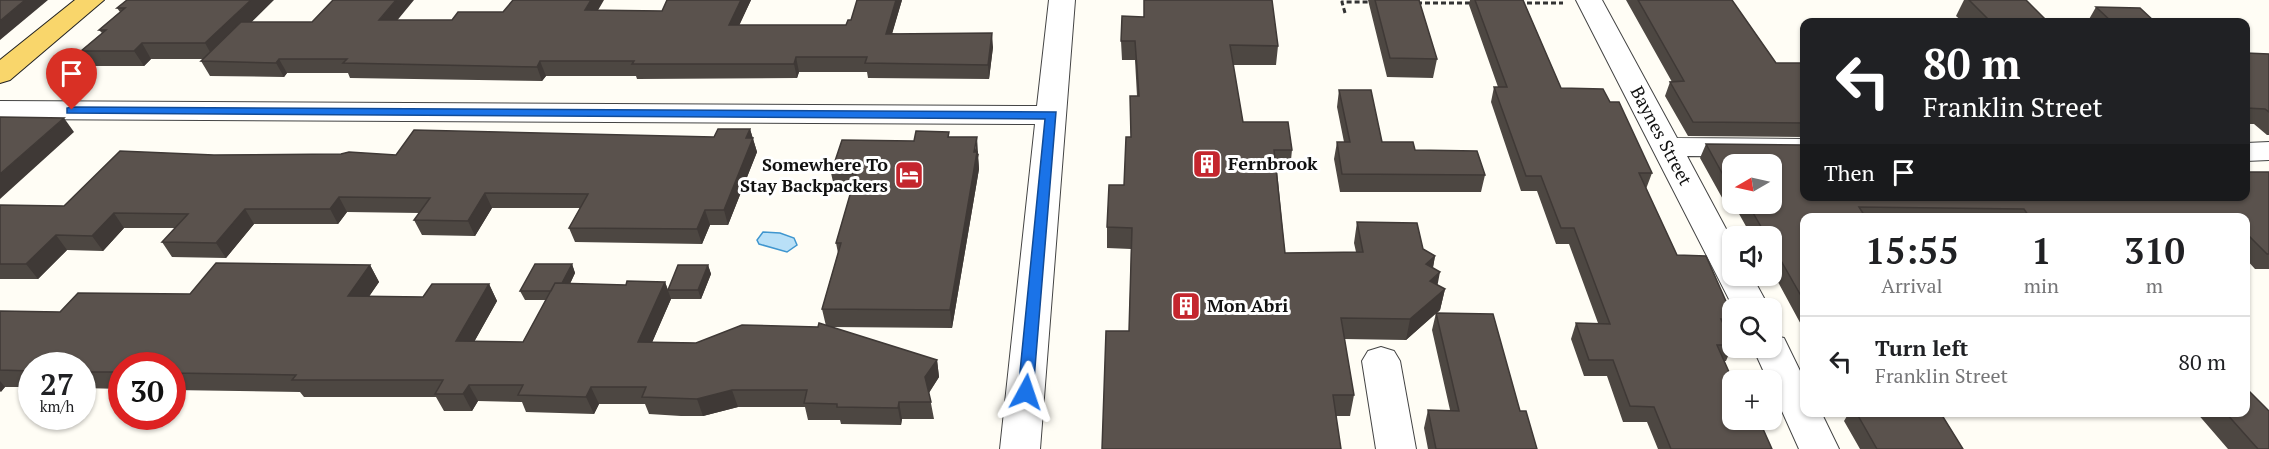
<!DOCTYPE html>
<html lang="en">
<head>
<meta charset="utf-8">
<style>
	:root { --surface:#fff; --page:#f6f6f6; --text:#202124; --muted:#757577; --line:#e0e0e0 }
	body { margin:0; font-family:"PT Serif",serif; background:var(--page); color:var(--text); height:100vh; display:flex; flex-direction:column; font-size:22px; white-space:nowrap }
	* { box-sizing:border-box; margin:0 }
	p { font-size:20px; color:var(--muted) }
	.icon { flex:none; width:33px; height:33px; fill:none; stroke:currentColor; stroke-width:2; stroke-linecap:round; stroke-linejoin:round }
	.map { position:relative; flex:1; overflow:hidden }
	.drawer { position:absolute; left:1800px; top:213px; width:450px; height:204px; display:flex; flex-direction:column; background:var(--surface); border-radius:12px; box-shadow:0 2px 4px #0004 }
	.drawer>* { flex:none }
	.hud { position:absolute; left:1800px; top:18px; width:450px; height:183px; border-radius:12px; box-shadow:0 2px 4px #0004; background:#202124; color:#fff; overflow:hidden }
	.needle { width:39px; rotate:261deg }
	.controls { position:absolute; left:1722px; top:154px; display:grid; gap:12px }
	.controls a { display:grid; place-items:center; width:60px; height:60px; border-radius:12px; background:var(--surface); box-shadow:0 2px 4px #0004; font-size:30px }
	.speed { position:absolute; left:18px; top:352px; display:flex; gap:12px; font-size:30px; font-weight:700; text-align:center }
	.speed>* { display:grid; place-content:center; width:78px; height:78px; border-radius:50%; background:var(--surface); box-shadow:0 2px 4px #0004; line-height:1 }
	.speed small { font-size:15px; font-weight:400 }
	.speed .limit { border:9px solid #d22; background:#fff; color:#111 }
	.pin { position:absolute; display:grid; place-items:center; width:51px; height:51px; color:#fff; margin:-62px -26px; border-radius:50% 50% 50% 0; rotate:-45deg; box-shadow:0 0 6px #0007 }
	.pin .icon { rotate:45deg }
	.me { position:absolute; width:66px; margin:-33px; rotate:5deg; stroke-linejoin:round; filter:drop-shadow(0 0 4px #0008) }
	.turn { display:flex; align-items:center; gap:21px; height:126px; padding:0 24px; font-size:27px }
	.turn .icon { width:78px; height:78px; stroke-width:2.5 }
	.turn b { display:block; font-size:42px; line-height:51px }
	.then { display:flex; align-items:center; height:57px; padding:0 24px; background:#0003; gap:12px; font-size:22px }
	.eta { display:flex; justify-content:space-evenly; align-items:center; height:102px; text-align:center }
	.eta b { font-size:36px; font-weight:700; line-height:42px }
	ul { padding:0; list-style:none }
	li { display:flex; align-items:center; gap:18px; height:90px; padding:0 24px; border-top:2px solid var(--line) }
	li div { flex:1 }
	li b { display:block; font-size:22px }
	li em { font-style:normal }
	.map>svg:first-child { display:block }
	.water { fill:#b9e0f7; stroke:#3f96cf; stroke-width:1.5 }
	.lines { fill:none; stroke-linecap:round; stroke-linejoin:round }
	.minor-casing { stroke:#444; stroke-width:2 }
	.major-casing { stroke:#222; stroke-width:2 }
	.path { stroke:#333; stroke-width:3; stroke-dasharray:5 3; stroke-linecap:butt }
	.minor { fill:#fff; fill-rule:evenodd }
	.major { fill:#f9d66b; fill-rule:evenodd }
	.wall { fill:#4d4742; fill-rule:evenodd }
	.shaded-wall { fill:#3f3936 }
	.building { fill:#5a524d; stroke:#3f3936; stroke-width:1.5 }
	.route { fill:#1a73e8; stroke:#114b97; stroke-width:1.5 }
	.labels { text-anchor:middle; stroke-width:6; stroke-linejoin:round; paint-order:stroke }
	.street-label { font-size:18px; fill:#111; stroke:#fff }
	.poi-label { font-size:18px; font-weight:bold; fill:#111; stroke:#fff; text-anchor:start }
</style>
</head>
<body>
<div class="map">
<svg width="2269" height="449" viewBox="0 0 2269 449">
	<rect width="100%" height="100%" fill="#fffdf5"/>
	<path class="water" d="M 763,232 L 780,233 L 794,238 L 797,245 L 787,252 L 759,244 L 757,240 Z"/>
	<g class="lines">
		<g class="minor-casing">
			<path id="minor" d="M 1049,0 L 1075,0 L 1040,449 L 1000,449 L 1035,124 L 0,119 L 0,101 L 1037,106 Z
				M 1576,0 L 1602,0 L 1677,138 L 1804,139 L 1804,157 L 1687,156 L 1732,240 L 1732,276 L 1752,276 L 1770,309 L 1734,309 Z
				M 2269,142 L 2269,160 L 2246,161 L 2246,143 Z
				M 1772,335 L 1784,338 L 1804,379 L 1804,412 L 1821,412 L 1839,449 L 1799,449 L 1772,389 L 1772,381 L 1768,381 L 1753,348 L 1772,348 Z
				M 1381,347 L 1394,351 L 1400,361 L 1416,449 L 1376,449 L 1362,361 L 1368,351 Z"/>
		</g>
		<g class="major-casing">
			<path id="major" d="M 75,0 L 104,0 L 10,80 L 0,83 L 0,60 Z"/>
		</g>
		<path class="path" d="M 1417,3 L 1473,3
			M 1519,3 L 1563,3
			M 1345,13 L 1342,2 L 1374,2"/>
		<use href="#minor" class="minor"/>
		<use href="#major" class="major"/>
	</g>
	<path class="wall" d="M 127,0 L 251,22 L 312,22 L 398,20 L 452,20 L 503,12 L 598,10 L 662,11 L 667,0 L 751,0 L 739,25 L 846,25 L 851,20 L 902,0 L 892,33 L 993,47 L 989,79 L 868,78 L 867,72 L 799,72 L 797,78 L 637,79 L 636,76 L 546,76 L 542,81 L 350,78 L 348,73 L 287,73 L 284,77 L 210,76 L 201,61 L 204,59 L 151,59 L 144,66 L 91,66 L 81,51 L 102,33 L 99,30 L 120,12 L 117,8 Z
		M 1368,0 L 1419,0 L 1437,59 L 1433,78 L 1387,77 Z
		M 1470,0 L 1523,0 L 1561,88 L 1610,102 L 1652,173 L 1646,189 L 1677,255 L 1732,315 L 1732,324 L 1728,334 L 1732,343 L 1732,347 L 1726,361 L 1724,361 L 1732,420 L 1772,449 L 1658,449 L 1647,422 L 1623,422 L 1607,376 L 1584,376 L 1571,339 L 1576,323 L 1598,323 L 1569,244 L 1556,244 L 1537,191 L 1521,191 L 1491,102 L 1494,87 L 1498,87 L 1469,5 Z
		M 1626,0 L 1732,0 L 1776,63 L 1804,63 L 1804,137 L 1688,136 L 1665,96 L 1670,82 L 1672,82 Z
		M 1964,0 L 2026,0 L 2048,22 L 1963,22 L 1956,16 Z
		M 2096,7 L 2155,22 L 2089,22 L 2088,21 Z
		M 1144,17 L 1278,46 L 1276,65 L 1233,65 L 1243,122 L 1292,150 L 1290,170 L 1277,170 L 1285,253 L 1356,252 L 1354,243 L 1357,222 L 1423,249 L 1435,256 L 1433,268 L 1437,285 L 1445,289 L 1440,310 L 1437,313 L 1520,411 L 1537,449 L 1428,449 L 1424,428 L 1428,410 L 1450,410 L 1432,330 L 1436,313 L 1406,340 L 1344,339 L 1354,395 L 1350,416 L 1336,416 L 1129,331 L 1131,249 L 1107,248 L 1107,227 L 1124,185 L 1131,137 L 1130,96 L 1137,96 L 1135,60 L 1122,60 L 1121,41 Z
		M 2246,53 L 2269,54 L 2269,135 L 2267,135 L 2254,124 L 2246,124 Z
		M 1339,90 L 1382,142 L 1415,150 L 1485,175 L 1481,192 L 1340,192 L 1334,159 L 1337,142 L 1344,142 L 1337,107 Z
		M 750,129 L 757,152 L 728,225 L 710,225 L 702,244 L 575,242 L 569,228 L 580,208 L 492,208 L 475,236 L 422,235 L 414,220 L 420,213 L 347,212 L 338,224 L 254,224 L 226,258 L 172,257 L 162,242 L 175,228 L 124,228 L 103,251 L 67,250 L 38,279 L 0,279 L 0,205 L 64,206 L 214,155 L 396,155 L 714,137 Z
		M 949,137 L 979,154 L 978,158 L 979,169 L 952,328 L 831,327 L 937,360 L 939,377 L 929,393 L 934,419 L 902,419 L 901,425 L 841,424 L 840,420 L 808,420 L 805,407 L 738,407 L 703,416 L 681,416 L 649,414 L 645,404 L 599,404 L 594,414 L 526,412 L 522,402 L 478,401 L 472,411 L 444,411 L 436,397 L 304,397 L 300,392 L 172,390 L 172,366 L 122,366 L 122,389 L 82,388 L 82,366 L 32,366 L 32,387 L 5,387 L 0,392 L 0,311 L 60,312 L 190,294 L 370,265 L 379,282 L 369,296 L 423,297 L 489,284 L 497,301 L 474,342 L 523,342 L 546,300 L 525,300 L 520,291 L 572,264 L 575,273 L 570,284 L 626,285 L 665,282 L 668,290 L 708,265 L 711,274 L 701,299 L 671,299 L 652,342 L 696,343 L 826,326 L 822,309 L 838,253 L 836,243 L 851,191 L 835,191 L 831,173 L 914,141 Z
		M 1706,144 L 1804,196 L 2269,172 L 2269,269 L 2255,269 L 2246,259 L 2246,218 L 1804,218 L 1804,330 L 1772,271 L 1772,237 L 1752,237 L 1738,212 L 1730,212 L 1700,158 ZM 1732,165 L 1772,204 L 1732,204 Z
		M 1845,412 L 1940,412 L 1963,449 L 1860,449 L 1844,421 L 1847,416 Z
		M 2196,412 L 2246,412 L 2269,449 L 2228,449 Z"/>
	<path class="shaded-wall" d="M 25,0 L 48,0 L 0,40 L 0,21 Z
		M 251,0 L 274,0 L 214,59 L 205,43 Z
		M 396,0 L 414,0 L 386,34 L 379,20 Z
		M 591,0 L 604,0 L 590,24 L 585,10 Z
		M 741,0 L 751,0 L 733,39 L 729,25 Z
		M 896,0 L 902,0 L 888,48 L 886,34 Z
		M 992,33 L 993,47 L 989,79 L 988,65 Z
		M 142,43 L 151,59 L 144,66 L 134,51 Z
		M 796,57 L 799,72 L 797,78 L 794,64 Z
		M 279,59 L 287,73 L 284,77 L 276,63 Z
		M 540,61 L 546,76 L 542,81 L 537,67 Z
		M 64,118 L 74,132 L 0,199 L 0,174 Z
		M 750,129 L 757,152 L 728,225 L 724,210 L 746,138 Z
		M 977,137 L 979,169 L 952,328 L 950,310 Z
		M 485,193 L 492,208 L 475,236 L 468,221 Z
		M 339,197 L 347,212 L 338,224 L 330,209 Z
		M 245,209 L 254,224 L 226,258 L 216,243 Z
		M 705,210 L 710,225 L 702,244 L 697,229 Z
		M 114,213 L 124,228 L 103,251 L 92,236 Z
		M 56,235 L 67,250 L 38,279 L 26,264 Z
		M 1435,256 L 1431,277 L 1426,264 Z
		M 572,264 L 575,273 L 562,300 L 558,291 Z
		M 370,265 L 379,282 L 358,313 L 348,296 Z
		M 708,265 L 711,274 L 701,299 L 698,290 Z
		M 1440,272 L 1436,293 L 1430,281 Z
		M 665,282 L 671,299 L 645,359 L 638,342 Z
		M 489,284 L 497,301 L 465,358 L 456,341 Z
		M 1445,289 L 1440,310 L 1406,340 L 1410,319 Z
		M 937,360 L 939,377 L 928,394 L 925,377 Z
		M 0,381 L 5,387 L 1,392 L 0,390 Z
		M 469,385 L 478,401 L 472,411 L 463,394 Z
		M 591,387 L 599,404 L 594,414 L 586,397 Z
		M 732,390 L 738,407 L 703,416 L 697,399 Z
		M 899,402 L 902,419 L 901,425 L 898,408 Z"/>
	<path class="building" d="M 0,0 L 25,0 L 0,21 Z
		M 127,0 L 251,0 L 205,43 L 142,43 L 134,51 L 81,51 L 106,30 L 99,30 L 125,8 L 117,8 Z
		M 333,0 L 396,0 L 379,20 L 452,20 L 458,12 L 503,12 L 513,0 L 591,0 L 585,10 L 662,11 L 667,0 L 741,0 L 729,25 L 846,25 L 848,20 L 851,20 L 857,0 L 896,0 L 886,34 L 992,33 L 988,65 L 865,63 L 867,57 L 796,57 L 794,64 L 632,64 L 634,61 L 540,61 L 537,67 L 343,63 L 347,59 L 279,59 L 276,63 L 201,61 L 241,22 L 312,22 Z
		M 1144,0 L 1272,0 L 1278,46 L 1230,45 L 1243,122 L 1288,122 L 1292,150 L 1274,150 L 1285,253 L 1363,252 L 1357,222 L 1417,223 L 1423,249 L 1435,256 L 1426,264 L 1440,272 L 1430,281 L 1445,289 L 1410,319 L 1341,318 L 1354,395 L 1333,395 L 1341,449 L 1102,449 L 1106,331 L 1129,331 L 1132,228 L 1107,227 L 1109,185 L 1124,185 L 1126,137 L 1131,137 L 1130,96 L 1139,96 L 1135,41 L 1121,41 L 1122,16 L 1144,17 Z
		M 1375,0 L 1419,0 L 1437,59 L 1390,58 Z
		M 1475,0 L 1523,0 L 1561,88 L 1603,89 L 1610,102 L 1619,102 L 1652,173 L 1639,173 L 1677,255 L 1706,256 L 1732,315 L 1732,320 L 1721,319 L 1732,343 L 1732,345 L 1717,345 L 1733,381 L 1732,420 L 1759,420 L 1772,449 L 1671,449 L 1654,407 L 1630,406 L 1613,360 L 1589,360 L 1576,323 L 1610,324 L 1574,228 L 1561,228 L 1541,176 L 1526,176 L 1494,87 L 1507,87 Z
		M 1638,0 L 1732,0 L 1776,63 L 1804,63 L 1804,123 L 1693,122 L 1670,82 L 1684,81 Z
		M 1969,0 L 2026,0 L 2048,22 L 1991,22 Z
		M 2096,7 L 2140,8 L 2155,22 L 2112,22 Z
		M 2246,53 L 2269,54 L 2269,112 L 2265,109 L 2246,108 Z
		M 1339,90 L 1371,90 L 1382,142 L 1413,142 L 1415,150 L 1477,151 L 1485,175 L 1342,174 L 1337,142 L 1350,142 Z
		M 0,117 L 64,118 L 0,174 Z
		M 718,129 L 750,129 L 746,138 L 753,138 L 724,210 L 705,210 L 697,229 L 569,228 L 588,194 L 485,193 L 468,221 L 414,220 L 430,198 L 339,197 L 330,209 L 245,209 L 216,243 L 162,242 L 188,214 L 114,213 L 92,236 L 56,235 L 26,264 L 0,264 L 0,205 L 64,206 L 120,151 L 214,155 L 341,154 L 349,152 L 396,155 L 414,130 L 714,137 Z
		M 916,131 L 949,132 L 948,137 L 977,137 L 974,152 L 977,152 L 950,310 L 822,309 L 841,243 L 836,243 L 856,174 L 831,173 L 842,140 L 914,141 Z
		M 1706,144 L 1804,145 L 1804,196 L 2246,196 L 2246,172 L 2269,172 L 2269,254 L 2267,254 L 2247,234 L 2246,234 L 2246,218 L 2030,218 L 2024,209 L 1859,207 L 1866,218 L 1804,218 L 1804,301 L 1772,245 L 1772,237 L 1767,237 L 1748,204 L 1772,204 L 1772,165 L 1732,165 L 1732,191 Z
		M 216,263 L 370,265 L 348,296 L 423,297 L 432,284 L 489,284 L 456,341 L 523,342 L 555,283 L 626,285 L 627,281 L 665,282 L 638,342 L 696,343 L 742,325 L 818,327 L 819,323 L 937,360 L 925,377 L 931,402 L 899,402 L 898,408 L 837,407 L 837,404 L 804,403 L 807,390 L 732,390 L 697,399 L 642,397 L 646,387 L 591,387 L 586,397 L 518,395 L 523,385 L 469,385 L 463,394 L 435,394 L 443,380 L 292,380 L 296,375 L 172,373 L 172,366 L 122,366 L 122,372 L 82,372 L 82,366 L 32,366 L 32,371 L 0,370 L 0,311 L 60,312 L 78,293 L 190,294 Z
		M 535,264 L 572,264 L 562,283 L 555,283 L 551,291 L 520,291 Z
		M 678,265 L 708,265 L 698,290 L 668,290 Z
		M 1436,313 L 1493,314 L 1520,411 L 1526,411 L 1537,449 L 1436,449 L 1428,410 L 1459,411 Z
		M 2246,388 L 2269,411 L 2269,449 L 2258,449 L 2225,412 L 2246,412 Z
		M 1856,412 L 1940,412 L 1963,449 L 1877,449 Z"/>
	<path class="route" d="M 72,107 L 1056,112 L 1033,392 L 1026,398 L 1018,392 L 1045,119 L 67,113 L 67,108 Z"/>
	<defs>
		<g id="building-square" transform="scale(1.5)"><rect x="-9" y="-9" width="18" height="18" rx="4" fill="#c4262e" stroke="#fff"/><path d="M-4-6H4V6H1V3H-1V6H-4ZM-2.5-4.3h1.7v1.8h-1.7ZM.8-4.3h1.7v1.8H.8ZM-2.5-1h1.7V.8h-1.7ZM.8-1h1.7V.8H.8Z" fill="#fff"/></g>
		<g id="hotel-square" transform="scale(1.5)"><rect x="-9" y="-9" width="18" height="18" rx="4" fill="#c4262e" stroke="#fff"/><path d="M-6-4.5h1.5V1H6V5H4.5V3h-9V5H-6ZM-4 0a1.8 1.8 0 1 1 3.6 0ZM.5 0V-2.5h3Q6-2.5 6 0Z" fill="#fff"/></g>
	</defs>
	<g fill-rule="evenodd">
		<use href="#building-square" x="1207" y="164"/>
		<use href="#hotel-square" x="909" y="175"/>
		<use href="#building-square" x="1186" y="306"/>
	</g>
	<g class="labels">
		<g class="street-label">
			<text transform="translate(1661 136) rotate(62)" y="6">Baynes Street</text>
		</g>
		<g class="poi-label">
			<text x="1228" y="170">Fernbrook</text>
			<text x="888" y="171" text-anchor="end">Somewhere To<tspan x="888" dy="21">Stay Backpackers</tspan></text>
			<text x="1207" y="312">Mon Abri</text>
		</g>
	</g>
</svg>
<div class="controls">
<a><svg class="needle" viewBox="-14 -14 28 28"><path d="M0-13l5 13h-10z" fill="#e53935"/><path d="M0 13l5-13h-10z" fill="#757577"/></svg></a>
<a><svg class="icon" aria-label="sound" viewBox="0 0 24 24"><path d="M4 9h4l5-4v14l-5-4H4zM17 9q2 3 0 6"/></svg></a>
<a><svg class="icon" aria-label="search" viewBox="0 0 24 24"><circle cx="10" cy="10" r="6"/><path d="M15 15l6 6"/></svg></a>
<a>+</a>
</div>
<div class="speed"><div>27<small>km/h</small></div><div class="limit">30</div></div>
<div class="pin" style="left:72px;top:110px;background:#d93025"><svg class="icon" aria-label="arrive" viewBox="0 0 24 24"><path d="M6 21V4h12l-3 4 3 4H6"/></svg></div>
<svg class="me" style="left:1026px;top:392px" viewBox="-20 -20 40 40"><path d="M0-17L14 15 0 8-14 15z" fill="#1a73e8" stroke="#fff" stroke-width="4"/></svg>
<div class="hud">
<div class="turn"><svg class="icon" aria-label="left" viewBox="0 0 24 24"><path d="M17 20v-9H6M10 6l-5 5 5 5"/></svg><div><b>80 m</b>Franklin Street</div></div>
<div class="then">Then<svg class="icon" aria-label="arrive" viewBox="0 0 24 24"><path d="M6 21V4h12l-3 4 3 4H6"/></svg></div>
</div>
<section class="drawer">
<div class="eta">
<div><b>15:55</b><p>Arrival</p></div>
<div><b>1</b><p>min</p></div>
<div><b>310</b><p>m</p></div>
</div>
<ul>
<li><svg class="icon" aria-label="left" viewBox="0 0 24 24"><path d="M17 20v-9H6M10 6l-5 5 5 5"/></svg><div><b>Turn left</b><p>Franklin Street</p></div><em>80 m</em></li>
</ul>
</section>
</div>
</body>
</html>
